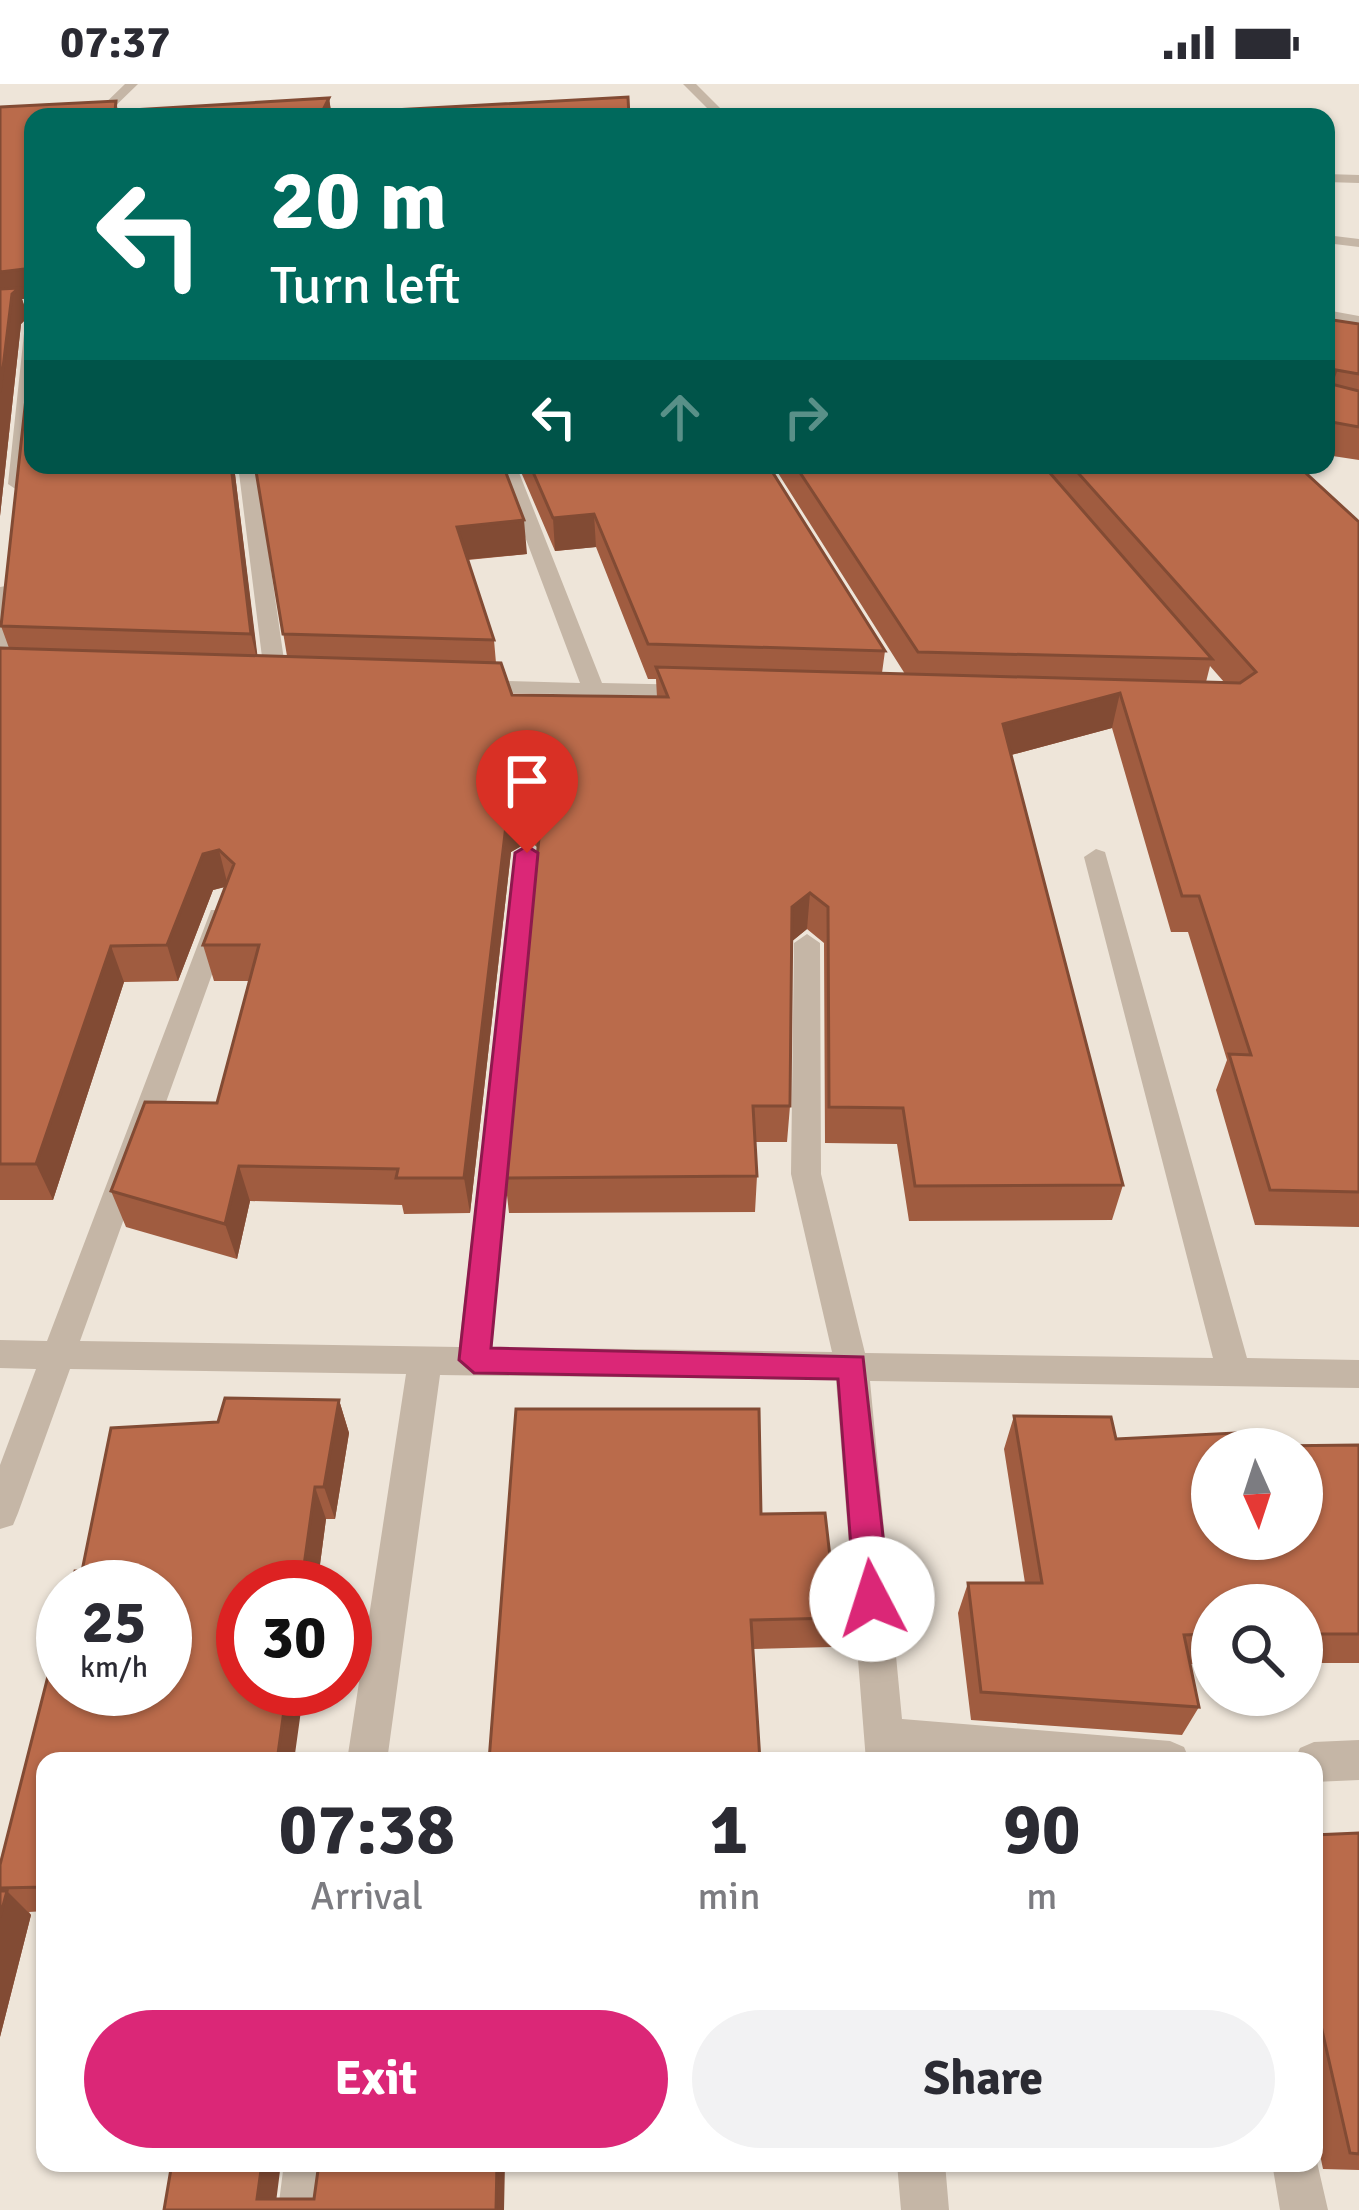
<!DOCTYPE html>
<html lang="en">
<head>
<meta charset="utf-8">
<style>
	:root { --surface:#fff; --page:#f2f2f3; --text:#2b2b33; --muted:#7c7c81; --accent:#db2777 }
	body { margin:0; font-family:Signika,sans-serif; background:var(--page); color:var(--text); height:100vh; display:flex; flex-direction:column; font-size:45px; white-space:nowrap }
	* { box-sizing:border-box; margin:0 }
	p { font-size:39px; color:var(--muted) }
	.icon { flex:none; width:66px; height:66px; fill:none; stroke:currentColor; stroke-width:2; stroke-linecap:round; stroke-linejoin:round }
	.map { position:relative; flex:1; overflow:hidden }
	.side { position:absolute; left:36px; top:1668px; width:1287px; height:420px; display:flex; flex-direction:column; background:var(--surface); border-radius:24px; box-shadow:0 3px 9px #0004 }
	.side>* { flex:none }
	.hud { position:absolute; left:24px; top:24px; width:1311px; height:366px; border-radius:24px; box-shadow:0 3px 9px #0004; background:#00695c; color:#fff; overflow:hidden }
	.needle { width:78px; rotate:177deg }
	.controls { position:absolute; left:1191px; top:1344px; display:grid; gap:24px }
	.controls a { display:grid; place-items:center; width:132px; height:132px; border-radius:50%; background:var(--surface); box-shadow:0 3px 9px #0004; font-size:60px }
	.speed { position:absolute; left:36px; top:1476px; display:flex; gap:24px; font-size:60px; font-weight:700; text-align:center }
	.speed>* { display:grid; place-content:center; width:156px; height:156px; border-radius:50%; background:var(--surface); box-shadow:0 3px 9px #0004; line-height:1 }
	.speed small { font-size:30px; font-weight:400 }
	.speed .limit { border:18px solid #d22; background:#fff; color:#111 }
	.pin { position:absolute; display:grid; place-items:center; width:102px; height:102px; color:#fff; margin:-123px -51px; border-radius:50% 50% 50% 0; rotate:-45deg; box-shadow:0 0 12px #0007 }
	.pin .icon { rotate:45deg }
	.me { position:absolute; width:132px; margin:-66px; rotate:355deg; stroke-linejoin:round; filter:drop-shadow(0 0 9px #0008) }
	.turn { display:flex; align-items:center; gap:42px; height:252px; padding:0 48px; font-size:54px }
	.turn .icon { width:156px; height:156px; stroke-width:2.5 }
	.turn b { display:block; font-size:84px; line-height:102px }
	.lanes { display:flex; align-items:center; height:114px; padding:0 48px; background:#0003; justify-content:center; gap:60px; direction:ltr }
	.lanes .off { opacity:.35 }
	.eta { display:flex; justify-content:space-evenly; align-items:center; height:204px; text-align:center }
	.eta b { font-size:72px; font-weight:700; line-height:84px }
	.primary-button { display:flex; gap:24px; margin-top:auto; padding:24px 48px }
	.primary-button a { flex:1; height:138px; border-radius:72px; background:var(--accent); color:#fff; font-size:48px; font-weight:700; line-height:138px; text-align:center }
	.primary-button a+a { background:var(--page); color:var(--text) }
	.status { display:flex; justify-content:space-between; align-items:center; height:84px; padding:0 60px; background:var(--surface); direction:ltr }
	.status svg { height:33px; fill:currentColor }
	.map>svg:first-child { display:block }
	.lines { fill:none; stroke-linecap:round; stroke-linejoin:round }
	.minor { fill:#c5b6a6; fill-rule:evenodd }
	.wall { fill:#a05c40; fill-rule:evenodd }
	.shaded-wall { fill:#824b34 }
	.building { fill:#ba6b4b; stroke:#824b34; stroke-width:3; fill-rule:evenodd }
	.route { fill:#db2777; stroke:#8e194d; stroke-width:3 }
</style>
</head>
<body>
<div class="status"><b>07:37</b><svg viewBox="0 0 49 12"><path d="M0 12V9h3v3zM5 12V6h3v6zM10 12V3h3v9zM15 12V0h3v12zM26 1h20v11H26zM47 4h2v5h-2z"/></svg></div>
<div class="map">
<svg width="1359" height="2126" viewBox="0 0 1359 2126">
	<rect width="100%" height="100%" fill="#eee5d9"/>
	<g class="lines">
		<path class="minor" d="M 125,0 L 138,0 L 104,33 L 91,33 Z
			M 683,0 L 696,0 L 729,33 L 716,33 Z
			M 1326,90 L 1359,91 L 1359,99 L 1326,98 Z
			M 1326,151 L 1359,155 L 1359,163 L 1326,159 Z
			M 1326,226 L 1359,232 L 1359,242 L 1326,236 Z
			M 33,235 L 26,400 L 17,406 L 8,400 L 25,240 Z
			M 238,381 L 256,381 L 287,597 L 276,604 L 265,597 Z
			M 498,381 L 516,381 L 602,599 L 696,601 L 704,603 L 704,613 L 466,608 L 463,603 L 474,596 L 580,599 Z
			M 6,502 L 16,508 L 11,573 L 0,579 L 0,503 Z
			M 527,761 L 539,769 L 492,1263 L 832,1268 L 791,1090 L 794,859 L 807,850 L 820,859 L 821,1090 L 865,1269 L 1213,1274 L 1084,773 L 1096,765 L 1105,768 L 1247,1274 L 1359,1276 L 1359,1304 L 870,1297 L 902,1635 L 1170,1657 L 1184,1663 L 1190,1677 L 866,1677 L 836,1296 L 440,1291 L 387,1677 L 347,1677 L 406,1290 L 70,1285 L 18,1429 L 13,1441 L 0,1445 L 0,1381 L 36,1285 L 0,1284 L 0,1256 L 47,1257 L 211,826 L 229,826 L 233,832 L 80,1257 L 459,1263 L 515,769 Z
			M 1359,1656 L 1359,1696 L 1314,1698 L 1314,1677 L 1294,1677 L 1300,1664 L 1314,1658 Z
			M 1314,2065 L 1328,2126 L 1280,2126 L 1272,2079 L 1314,2079 Z
			M 284,2079 L 332,2079 L 326,2126 L 278,2126 Z
			M 897,2079 L 945,2079 L 949,2126 L 901,2126 Z"/>
	</g>
	<path class="wall" d="M 329,14 L 331,29 L 234,382 L 257,572 L 287,572 L 255,381 L 527,470 L 468,476 L 494,556 L 496,579 L 512,611 L 657,613 L 656,595 L 648,595 L 596,463 L 555,467 L 518,381 L 768,381 L 885,567 L 882,589 L 905,590 L 773,381 L 1297,381 L 1359,438 L 1359,1143 L 1255,1141 L 1216,1006 L 1227,976 L 1188,848 L 1171,848 L 1112,644 L 1011,671 L 1123,1101 L 1112,1136 L 909,1137 L 897,1060 L 825,1059 L 824,859 L 807,845 L 792,857 L 790,1022 L 787,1058 L 755,1058 L 757,1092 L 755,1128 L 509,1129 L 505,1094 L 538,764 L 530,757 L 511,768 L 470,1129 L 404,1130 L 402,1121 L 250,1117 L 237,1175 L 126,1143 L 111,1107 L 217,1019 L 249,897 L 214,897 L 203,861 L 225,803 L 213,806 L 178,897 L 124,898 L 53,1116 L 0,1116 L 0,564 L 9,564 L 1,542 L 28,296 L 29,214 L 22,215 L 28,233 L 21,240 L 0,432 L 0,23 L 116,17 L 118,27 ZM 1210,582 L 1224,598 L 1206,598 Z
		M 1326,235 L 1359,240 L 1359,376 L 1326,371 Z
		M 339,1316 L 349,1349 L 335,1435 L 326,1435 L 317,1503 L 243,1503 L 45,1677 L 45,1827 L 29,1828 L 31,1831 L 0,1953 L 0,1781 L 82,1487 L 218,1338 Z
		M 1014,1332 L 1116,1355 L 1259,1362 L 1359,1361 L 1359,1579 L 1302,1579 L 1302,1521 L 1212,1521 L 1212,1580 L 1190,1580 L 1199,1623 L 1182,1651 L 971,1636 L 958,1529 L 968,1499 L 1025,1499 L 1004,1365 Z
		M 761,1430 L 837,1534 L 832,1563 L 753,1565 L 489,1677 Z
		M 1359,1749 L 1359,2086 L 1323,2085 L 1314,2042 L 1314,1751 Z"/>
	<path class="shaded-wall" d="M 329,14 L 332,33 L 321,30 Z
		M 24,185 L 33,214 L 22,215 L 28,233 L 21,240 L 0,432 L 0,188 Z
		M 231,381 L 236,381 L 234,382 L 259,584 L 251,550 Z
		M 594,430 L 596,463 L 555,467 L 553,434 Z
		M 524,436 L 527,470 L 461,476 L 457,443 Z
		M 1120,609 L 1112,644 L 996,675 L 1003,640 Z
		M 526,722 L 530,757 L 511,768 L 470,1129 L 464,1094 L 507,733 Z
		M 219,766 L 228,802 L 213,806 L 178,897 L 167,861 L 203,770 Z
		M 810,809 L 807,845 L 790,859 L 792,823 Z
		M 111,862 L 124,898 L 53,1116 L 36,1080 Z
		M 239,1082 L 250,1117 L 237,1175 L 225,1140 Z
		M 339,1316 L 349,1349 L 335,1435 L 324,1403 Z
		M 315,1403 L 326,1435 L 317,1503 L 301,1503 Z
		M 287,1605 L 304,1605 L 294,1677 L 277,1677 Z
		M 7,1807 L 31,1831 L 0,1953 L 0,1833 Z
		M 262,2079 L 281,2079 L 275,2126 L 257,2115 Z
		M 497,2079 L 505,2079 L 504,2126 L 496,2126 Z"/>
	<path class="building" d="M 628,13 L 629,33 L 33,33 L 33,381 L 231,381 L 251,550 L 1,542 L 28,296 L 29,189 L 24,185 L 0,188 L 0,23 L 116,17 L 115,27 L 329,14 L 321,30 Z
		M 19,204 L 12,210 L 0,308 L 0,205 Z
		M 1326,235 L 1359,240 L 1359,290 L 1336,286 L 1331,300 L 1359,307 L 1359,343 L 1326,337 Z
		M 255,381 L 503,381 L 524,436 L 457,443 L 494,556 L 283,550 Z
		M 530,381 L 768,381 L 885,567 L 648,560 L 594,430 L 553,434 Z
		M 795,381 L 1043,381 L 1212,575 L 918,568 Z
		M 1071,381 L 1297,381 L 1359,438 L 1359,1108 L 1270,1106 L 1229,970 L 1251,971 L 1199,812 L 1182,812 L 1120,609 L 1003,640 L 1123,1101 L 915,1102 L 903,1024 L 829,1023 L 828,823 L 810,809 L 792,823 L 790,1022 L 753,1022 L 757,1092 L 505,1094 L 541,734 L 526,722 L 507,733 L 464,1094 L 396,1094 L 398,1085 L 239,1082 L 225,1140 L 111,1107 L 145,1018 L 217,1019 L 259,861 L 203,861 L 234,780 L 219,766 L 203,770 L 167,861 L 111,862 L 36,1080 L 0,1080 L 0,564 L 501,579 L 512,611 L 668,613 L 656,583 L 1240,599 L 1256,588 Z
		M 225,1314 L 339,1316 L 324,1403 L 315,1403 L 301,1503 L 243,1503 L 243,1605 L 287,1605 L 277,1677 L 45,1677 L 45,1803 L 0,1804 L 0,1781 L 63,1533 L 63,1605 L 165,1605 L 165,1503 L 71,1503 L 75,1487 L 82,1487 L 111,1344 L 218,1338 Z
		M 516,1325 L 759,1325 L 761,1430 L 825,1429 L 837,1534 L 751,1536 L 760,1677 L 489,1677 Z
		M 1014,1332 L 1111,1333 L 1116,1355 L 1255,1348 L 1259,1362 L 1359,1361 L 1359,1550 L 1302,1550 L 1302,1521 L 1212,1521 L 1212,1550 L 1184,1551 L 1199,1623 L 981,1608 L 968,1499 L 1042,1499 ZM 1212,1365 L 1302,1365 L 1302,1455 L 1212,1455 Z
		M 1359,1749 L 1359,2070 L 1350,2069 L 1314,1911 L 1314,1751 Z
		M 0,1807 L 7,1807 L 0,1833 Z
		M 172,2079 L 262,2079 L 257,2115 L 314,2115 L 319,2079 L 497,2079 L 496,2126 L 164,2126 Z"/>
	<path class="route" d="M 527,762 L 538,769 L 491,1264 L 863,1273 L 890,1515 L 885,1526 L 872,1531 L 860,1526 L 855,1515 L 838,1295 L 474,1289 L 459,1276 L 515,769 Z"/>
</svg>
<div class="controls">
<a><svg class="needle" viewBox="-14 -14 28 28"><path d="M0-13l5 13h-10z" fill="#e53935"/><path d="M0 13l5-13h-10z" fill="#7c7c81"/></svg></a>
<a><svg class="icon" aria-label="search" viewBox="0 0 24 24"><circle cx="10" cy="10" r="6"/><path d="M15 15l6 6"/></svg></a>
</div>
<div class="speed"><div>25<small>km/h</small></div><div class="limit">30</div></div>
<div class="pin" style="left:527px;top:769px;background:#d93025"><svg class="icon" aria-label="arrive" viewBox="0 0 24 24"><path d="M6 21V4h12l-3 4 3 4H6"/></svg></div>
<svg class="me" style="left:872px;top:1515px" viewBox="-20 -20 40 40"><circle r="19" fill="#fff"/><path d="M0-13L10 11 0 6-10 11z" fill="#db2777"/></svg>
<div class="hud">
<div class="turn"><svg class="icon" aria-label="left" viewBox="0 0 24 24"><path d="M17 20v-9H6M10 6l-5 5 5 5"/></svg><div><b>20 m</b>Turn left</div></div>
<div class="lanes"><svg class="icon" aria-label="left" viewBox="0 0 24 24"><path d="M17 20v-9H6M10 6l-5 5 5 5"/></svg><svg class="icon off" aria-label="ahead" viewBox="0 0 24 24"><path d="M12 20V5M6 11l6-6 6 6"/></svg><svg class="icon off" aria-label="right" viewBox="0 0 24 24"><path d="M7 20v-9h11M14 6l5 5-5 5"/></svg></div>
</div>
<section class="side">
<div class="eta">
<div><b>07:38</b><p>Arrival</p></div>
<div><b>1</b><p>min</p></div>
<div><b>90</b><p>m</p></div>
</div>
<div class="primary-button"><a>Exit</a><a>Share</a></div>
</section>
</div>
</body>
</html>
